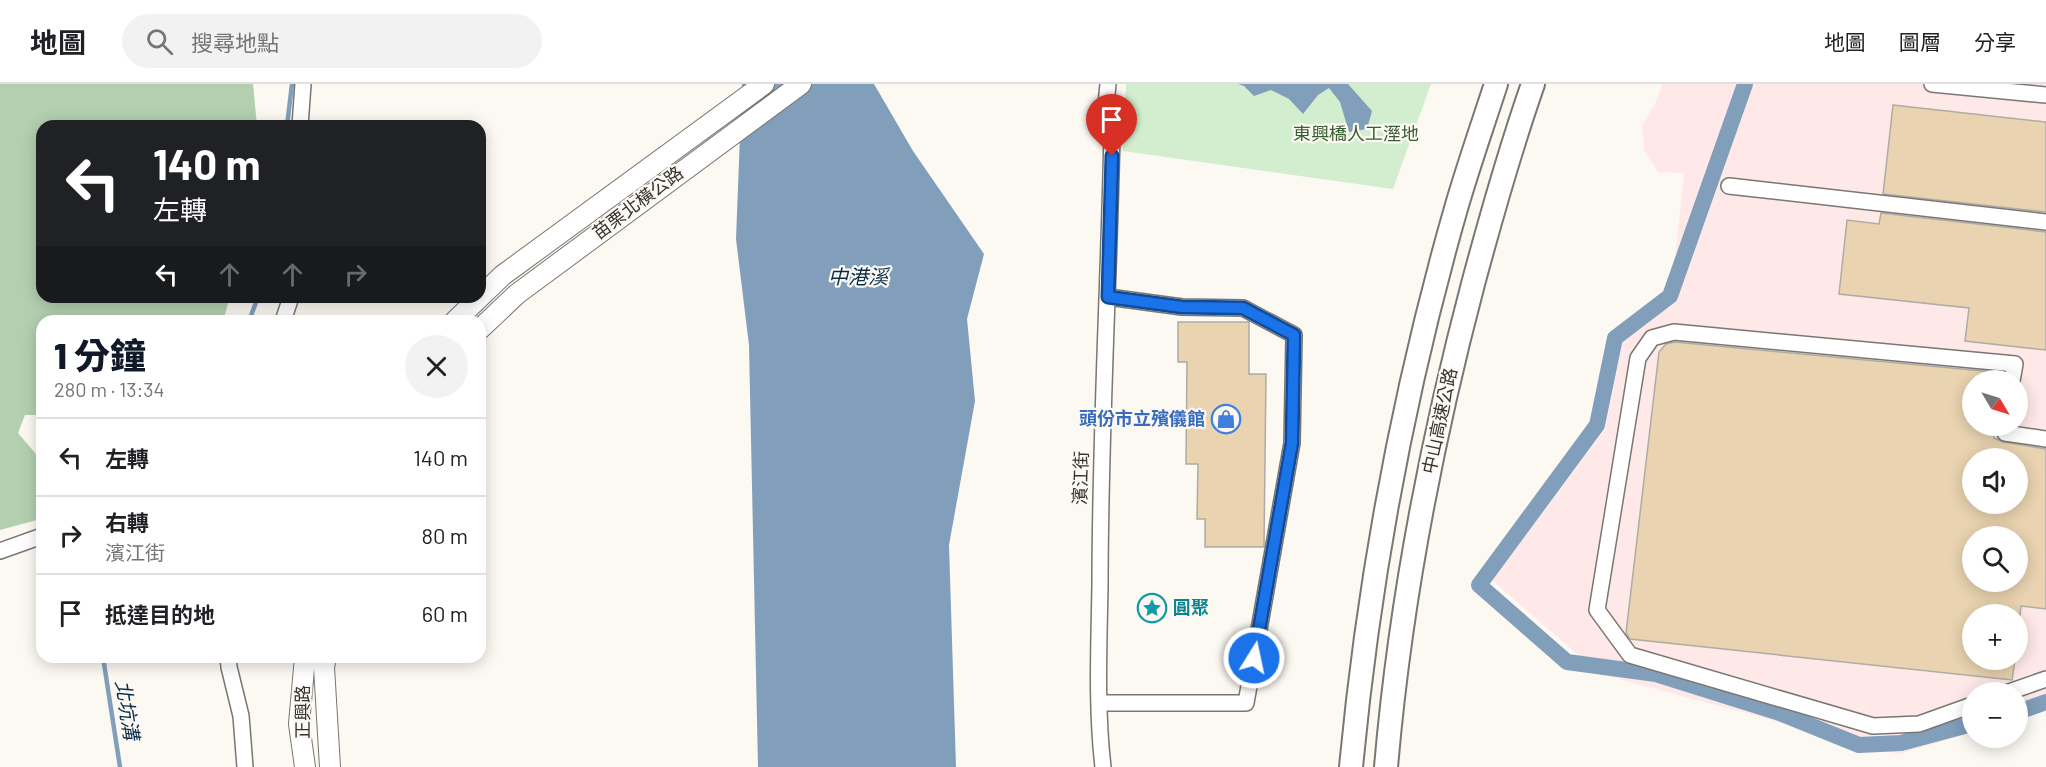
<!DOCTYPE html>
<html lang="zh-TW">
<head>
<meta charset="utf-8">
<style>
	:root { --surface:#fff; --page:#f2f2f2; --text:#202124; --muted:#757577; --line:#e0e0e0; --accent:#111827 }
	body { margin:0; font-family:Barlow,"Noto Sans TC",sans-serif; background:var(--page); color:var(--text); height:100vh; display:flex; flex-direction:column; font-size:22px; white-space:nowrap }
	* { box-sizing:border-box; margin:0 }
	p { font-size:20px; color:var(--muted) }
	.icon { flex:none; width:33px; height:33px; fill:none; stroke:currentColor; stroke-width:2; stroke-linecap:round; stroke-linejoin:round }
	.map { position:relative; flex:1; overflow:hidden }
	.details { position:absolute; left:36px; top:231px; width:450px; height:348px; display:flex; flex-direction:column; background:var(--surface); border-radius:18px; box-shadow:0 3px 15px #0003 }
	.details>* { flex:none }
	.guide { position:absolute; left:36px; top:36px; width:450px; height:183px; border-radius:18px; box-shadow:0 3px 15px #0003; background:#202124; color:#fff; overflow:hidden }
	.needle { width:39px; rotate:128deg }
	.buttons { position:absolute; left:1962px; top:286px; display:grid; gap:12px }
	.buttons a { display:grid; place-items:center; width:66px; height:66px; border-radius:50%; background:var(--surface); box-shadow:0 3px 15px #0003; font-size:30px }
	.pin { position:absolute; display:grid; place-items:center; width:51px; height:51px; color:#fff; margin:-62px -26px; border-radius:50% 50% 50% 0; rotate:-45deg; box-shadow:0 0 6px #0007 }
	.pin .icon { rotate:45deg }
	.me { position:absolute; width:66px; margin:-33px; rotate:10deg; stroke-linejoin:round; filter:drop-shadow(0 0 4px #0008) }
	.turn { display:flex; align-items:center; gap:21px; height:126px; padding:0 18px; font-size:27px }
	.turn .icon { width:78px; height:78px; stroke-width:2.5 }
	.turn b { display:block; font-size:42px; line-height:51px }
	.lanes { display:flex; align-items:center; height:57px; padding:0 18px; background:#0003; justify-content:center; gap:30px; direction:ltr }
	.lanes .off { opacity:.35 }
	.round { display:grid; place-items:center; flex:none; width:63px; height:63px; border-radius:32px; background:var(--page) }
	.summary { display:flex; align-items:center; justify-content:space-between; height:102px; padding:0 18px }
	h1 { font-size:36px; font-weight:800; line-height:45px; color:var(--accent) }
	ul { padding:0; list-style:none }
	li { display:flex; align-items:center; gap:18px; height:78px; padding:0 18px; border-top:2px solid var(--line) }
	li div { flex:1 }
	li b { display:block; font-size:22px }
	li em { font-style:normal }
	header { display:flex; align-items:center; gap:36px; box-sizing:border-box; height:84px; padding:0 30px; background:var(--surface); border-bottom:2px solid var(--line) }
	header strong { font-size:28px }
	nav { display:flex; gap:33px; margin-inline-start:auto; font-size:21px }
	.search { width:420px; height:54px; background:var(--page); display:flex; align-items:center; gap:15px; box-sizing:border-box; padding:0 21px; border-radius:33px; color:var(--muted); font-size:22px }
	.map>svg:first-child { display:block }
	.industrial { fill:#fee9e8; fill-rule:evenodd }
	.green { fill:#d2eece }
	.forest { fill:#b3cfb0 }
	.water { fill:#819eba }
	.lines { fill:none; stroke-linecap:round; stroke-linejoin:round }
	.stream { stroke:#819eba; stroke-width:4.5 }
	.canal { stroke:#819eba; stroke-width:16 }
	.building { fill:#e9d3b0; stroke:#afaba5; stroke-width:1.5; fill-rule:evenodd }
	.minor-casing { stroke:#7a7671; stroke-width:18 }
	.major-casing { stroke:#7a7671; stroke-width:22 }
	.highway-casing { stroke:#7a7671; stroke-width:26 }
	.minor { stroke:#fff; stroke-width:15 }
	.major { stroke:#fff; stroke-width:20 }
	.highway { stroke:#fff; stroke-width:22 }
	.route-casing { stroke:#114b97; stroke-width:15 }
	.route { stroke:#1a73e8; stroke-width:10 }
	.labels { text-anchor:middle; stroke-width:4.5; stroke-linejoin:round; paint-order:stroke }
	.park-label { font-size:18px; fill:#365e32; stroke:#fcf8f2 }
	.street-label { font-size:18px; fill:#343330; stroke:#fcf8f2 }
	.shop-label { font-size:18px; font-weight:bold; fill:#366cbe; stroke:#fcf8f2; text-anchor:end }
	.culture-label { font-size:18px; font-weight:bold; fill:#0d838f; stroke:#fcf8f2; text-anchor:start }
	.water-label { font-size:20px; font-style:italic; fill:#0a2d4a; stroke:#fcf8f2 }
</style>
</head>
<body>
<header>
<strong>地圖</strong>
<div class="search"><svg class="icon" aria-label="search" viewBox="0 0 24 24"><circle cx="10" cy="10" r="6"/><path d="M15 15l6 6"/></svg>搜尋地點</div>
<nav><a>地圖</a><a>圖層</a><a>分享</a></nav>
</header>
<div class="map">
<svg width="2046" height="683" viewBox="0 0 2046 683">
	<rect width="100%" height="100%" fill="#fcf8f2"/>
	<path class="industrial" d="M 1662,0 L 2046,0 L 2046,627 L 2018,635 L 2018,609 L 1972,609 L 1972,648 L 1899,670 L 1600,590 L 1492,496 L 1605,346 L 1624,251 L 1670,223 L 1684,89 L 1658,88 L 1644,66 L 1642,41 L 1655,20 ZM 1972,297 L 2018,297 L 2018,342 L 1972,342 ZM 1972,375 L 2018,375 L 2018,420 L 1972,420 ZM 1972,453 L 2018,453 L 2018,498 L 1972,498 ZM 1972,531 L 2018,531 L 2018,576 L 1972,576 Z"/>
	<path class="green" d="M 1126,0 L 1431,0 L 1393,105 L 1123,67 Z"/>
	<path class="forest" d="M 0,0 L 253,0 L 257,42 L 42,42 L 42,213 L 230,213 L 223,237 L 42,237 L 42,331 L 25,331 L 18,349 L 42,377 L 42,431 L 37,436 L 0,446 Z"/>
	<path class="water" d="M 742,0 L 874,0 L 913,67 L 984,170 L 967,235 L 975,317 L 949,461 L 956,683 L 758,683 L 749,261 L 736,155 Z
		M 1238,0 L 1348,0 L 1372,27 L 1367,45 L 1349,48 L 1340,18 L 1329,4 L 1318,11 L 1303,30 L 1289,15 L 1271,6 L 1254,12 L 1244,2 Z"/>
	<g class="lines">
		<path class="stream" d="M 287,42 L 292,0
			M 249,237 L 258,213
			M 103,573 L 120,683"/>
		<path class="canal" d="M 1745,0 L 1670,212 L 1615,254 L 1597,341 L 1479,501 L 1567,578 L 1656,590 L 1777,628 L 1859,661 L 1901,659 L 1972,640
			M 2018,628 L 2046,618"/>
	</g>
	<path class="building" d="M 1893,21 L 2046,38 L 2046,128 L 1883,110 Z
		M 1881,129 L 2046,148 L 2046,266 L 1965,257 L 1969,224 L 1839,210 L 1847,136 L 1879,140 Z
		M 1178,238 L 1249,238 L 1249,290 L 1266,290 L 1264,463 L 1205,463 L 1205,435 L 1197,435 L 1198,380 L 1186,380 L 1187,278 L 1178,278 Z
		M 1675,258 L 2004,289 L 2002,297 L 1972,297 L 1972,342 L 1996,342 L 1994,354 L 2003,358 L 2046,365 L 2046,525 L 2021,522 L 2020,531 L 1972,531 L 1972,576 L 2015,576 L 2012,596 L 1630,555 L 1626,549 L 1659,268 L 1666,260 ZM 1972,375 L 2018,375 L 2018,420 L 1972,420 ZM 1972,453 L 2018,453 L 2018,498 L 1972,498 Z"/>
	<g class="lines">
		<g class="minor-casing">
			<path id="minor" d="M 1932,0 L 2046,11
				M 300,42 L 303,0
				M 1729,102 L 2046,138
				M 283,237 L 291,213
				M 2006,342 L 2005,349 L 2046,355
				M 0,467 L 42,452
				M 228,573 L 229,583 L 241,632 L 245,683
				M 2006,609 L 2046,595
				M 1099,619 L 1246,619 L 1292,359 L 1294,251 L 1243,224 L 1182,223 L 1108,213
				M 1972,621 L 1919,640 L 1873,642 L 1630,571 L 1597,526 L 1638,274 L 1652,254 L 1674,248 L 2015,280 L 2012,297
				M 1103,683 C 1096,623 1099,562 1100,502 C 1100,350 1109,199 1112,48 L 1105,31 L 1108,0"/>
		</g>
		<g class="major-casing">
			<path id="major" d="M 480,213 L 503,191 L 764,0
				M 455,237 L 480,213
				M 480,245 L 517,210 L 801,0
				M 305,573 L 299,640 L 305,683
				M 326,573 L 324,583 L 330,683"/>
		</g>
		<g class="highway-casing">
			<path id="highway" d="M 1351,683 C 1369,493 1404,305 1457,121 C 1469,80 1483,40 1496,0
				M 1386,683 C 1400,520 1431,359 1473,200 C 1491,133 1510,66 1533,0"/>
		</g>
		<use href="#minor" class="minor"/>
		<use href="#major" class="major"/>
		<use href="#highway" class="highway"/>
	</g>
	<g class="lines">
		<g class="route-casing">
			<path id="route" d="M 1112,72 L 1108,213 L 1182,223 L 1243,224 L 1294,251 L 1292,359 L 1254,574"/>
		</g>
		<use href="#route" class="route"/>
	</g>
	<defs>
		<g id="shop-ring" transform="scale(1.5)"><circle r="9.5" fill="#fcf8f2" stroke="#3f7fe0" stroke-width="1.5"/><path d="M-5-2.5h2.3a2.7 3.5 0 0 1 5.4 0H5L5.5 6h-11ZM-1.5-2.5h3a1.5 2.3 0 0 0-3 0Z" fill="#3f7fe0"/></g>
		<g id="sight-ring" transform="scale(1.5)"><circle r="9.5" fill="#fcf8f2" stroke="#0f9aa8" stroke-width="1.5"/><path d="M0-6L1.8-2.2L6-1.7L2.9 1.2L3.7 5.4L0 3.3L-3.7 5.4L-2.9 1.2L-6-1.7L-1.8-2.2Z" fill="#0f9aa8"/></g>
	</defs>
	<g fill-rule="evenodd">
		<use href="#shop-ring" x="1226" y="335"/>
		<use href="#sight-ring" x="1152" y="524"/>
	</g>
	<g class="labels">
		<g class="park-label">
			<text x="1356" y="56">東興橋人工溼地</text>
		</g>
		<g class="street-label">
			<text transform="translate(638 119) rotate(-37)" y="6">苗栗北橫公路</text>
			<text transform="translate(1440 337) rotate(-78)" y="6">中山高速公路</text>
			<text transform="translate(1081 394) rotate(-88)" y="6">濱江街</text>
			<text transform="translate(303 628) rotate(-90)" y="6">正興路</text>
		</g>
		<g class="shop-label">
			<text x="1205" y="341">頭份市立殯儀館</text>
		</g>
		<g class="culture-label">
			<text x="1173" y="530">圓聚</text>
		</g>
		<g class="water-label">
			<text x="858" y="200">中港溪</text>
			<text transform="translate(127 626) rotate(81)" y="7">北坑溝</text>
		</g>
	</g>
</svg>
<div class="buttons">
<a><svg class="needle" viewBox="-14 -14 28 28"><path d="M0-13l5 13h-10z" fill="#e53935"/><path d="M0 13l5-13h-10z" fill="#757577"/></svg></a>
<a><svg class="icon" aria-label="sound" viewBox="0 0 24 24"><path d="M4 9h4l5-4v14l-5-4H4zM17 9q2 3 0 6"/></svg></a>
<a><svg class="icon" aria-label="search" viewBox="0 0 24 24"><circle cx="10" cy="10" r="6"/><path d="M15 15l6 6"/></svg></a>
<a>+</a>
<a>−</a>
</div>
<div class="pin" style="left:1112px;top:72px;background:#d93025"><svg class="icon" aria-label="arrive" viewBox="0 0 24 24"><path d="M6 21V4h12l-3 4 3 4H6"/></svg></div>
<svg class="me" style="left:1254px;top:574px" viewBox="-20 -20 40 40"><circle r="17" fill="#1a73e8" stroke="#fff" stroke-width="3"/><path d="M0-11L8 9 0 5-8 9z" fill="#fff"/></svg>
<div class="guide">
<div class="turn"><svg class="icon" aria-label="left" viewBox="0 0 24 24"><path d="M17 20v-9H6M10 6l-5 5 5 5"/></svg><div><b>140 m</b>左轉</div></div>
<div class="lanes"><svg class="icon" aria-label="left" viewBox="0 0 24 24"><path d="M17 20v-9H6M10 6l-5 5 5 5"/></svg><svg class="icon off" aria-label="ahead" viewBox="0 0 24 24"><path d="M12 20V5M6 11l6-6 6 6"/></svg><svg class="icon off" aria-label="ahead" viewBox="0 0 24 24"><path d="M12 20V5M6 11l6-6 6 6"/></svg><svg class="icon off" aria-label="right" viewBox="0 0 24 24"><path d="M7 20v-9h11M14 6l5 5-5 5"/></svg></div>
</div>
<section class="details">
<div class="summary"><div><h1>1 分鐘</h1><p>280 m · 13:34</p></div><a class="round"><svg class="icon" aria-label="close" viewBox="0 0 24 24"><path d="M6 6l12 12M18 6L6 18"/></svg></a></div>
<ul>
<li><svg class="icon" aria-label="left" viewBox="0 0 24 24"><path d="M17 20v-9H6M10 6l-5 5 5 5"/></svg><div><b>左轉</b></div><em>140 m</em></li>
<li><svg class="icon" aria-label="right" viewBox="0 0 24 24"><path d="M7 20v-9h11M14 6l5 5-5 5"/></svg><div><b>右轉</b><p>濱江街</p></div><em>80 m</em></li>
<li><svg class="icon" aria-label="arrive" viewBox="0 0 24 24"><path d="M6 21V4h12l-3 4 3 4H6"/></svg><div><b>抵達目的地</b></div><em>60 m</em></li>
</ul>
</section>
</div>
</body>
</html>
